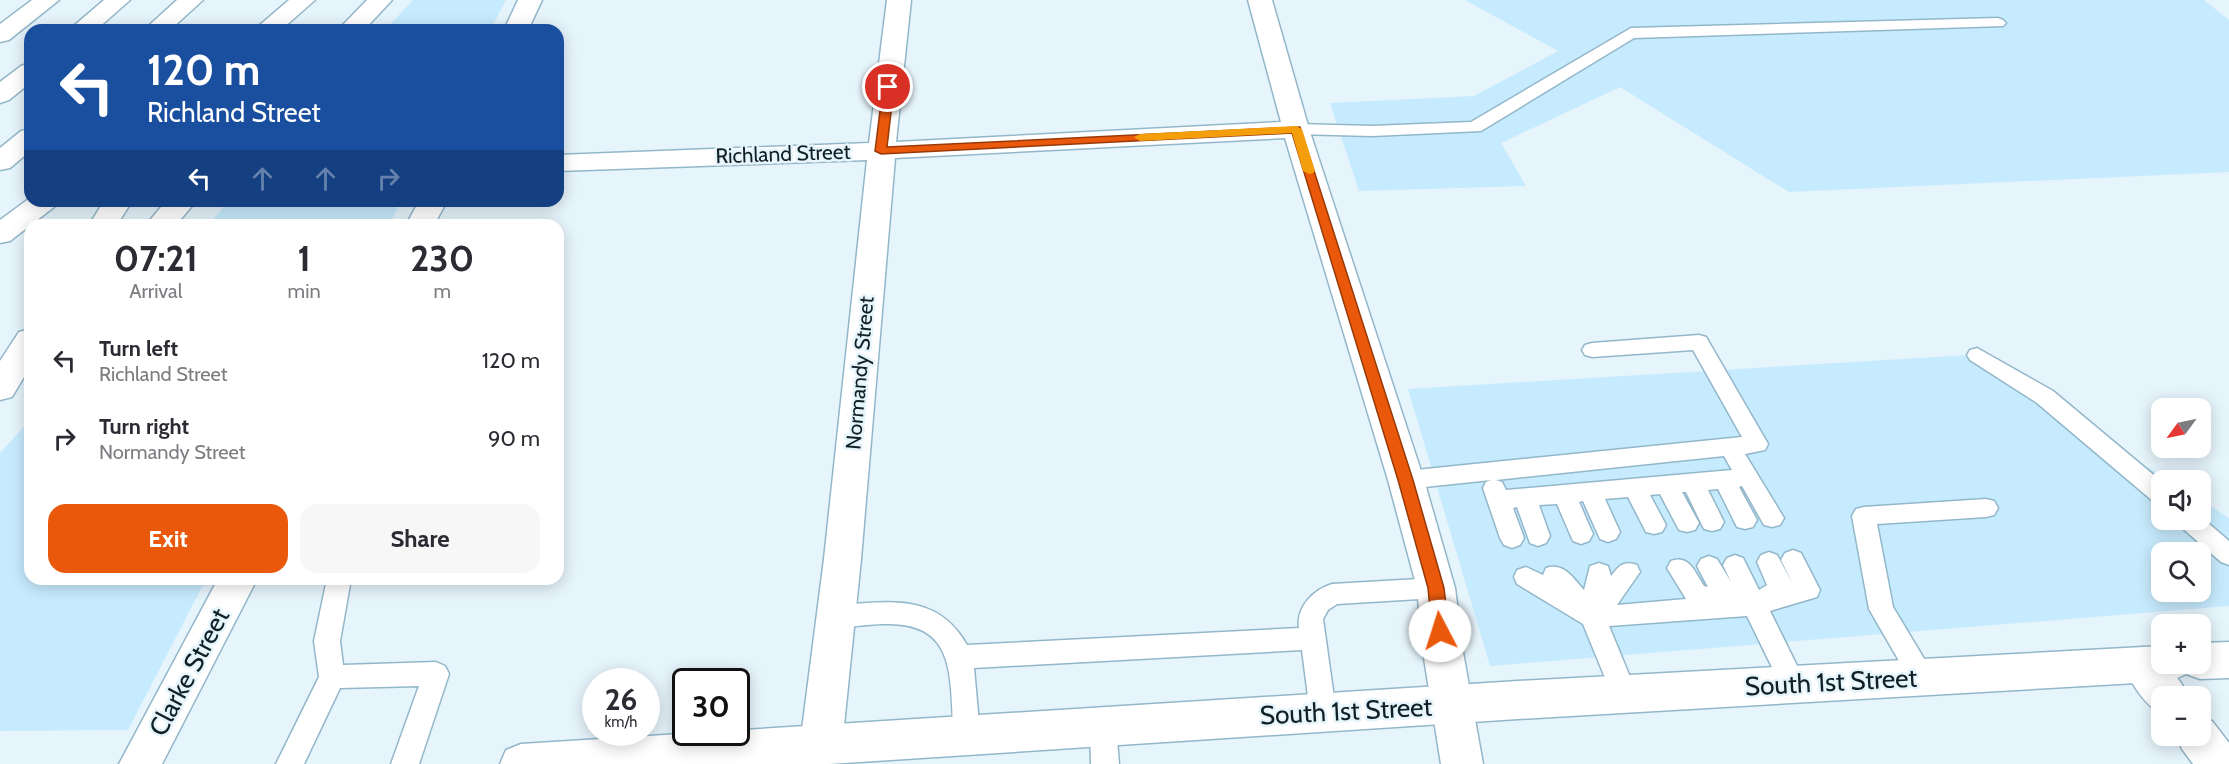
<!DOCTYPE html>
<html lang="en">
<head>
<meta charset="utf-8">
<style>
	:root { --surface:#fff; --page:#f7f7f7; --text:#2b2b33; --muted:#7c7c81; --accent:#ea580c }
	body { margin:0; font-family:Cabin,sans-serif; background:var(--page); color:var(--text); height:100vh; display:flex; flex-direction:column; font-size:22px; white-space:nowrap }
	* { box-sizing:border-box; margin:0 }
	p { font-size:20px; color:var(--muted) }
	.icon { flex:none; width:33px; height:33px; fill:none; stroke:currentColor; stroke-width:2; stroke-linecap:round; stroke-linejoin:round }
	.map { position:relative; flex:1; overflow:hidden }
	.sheet { position:absolute; left:24px; top:219px; width:540px; height:366px; display:flex; flex-direction:column; background:var(--surface); border-radius:18px; box-shadow:0 3px 15px #0003 }
	.sheet>* { flex:none }
	.top-card { position:absolute; left:24px; top:24px; width:540px; height:183px; border-radius:18px; box-shadow:0 3px 15px #0003; background:#1a4fa0; color:#fff; overflow:hidden }
	.needle { width:39px; rotate:237deg }
	.controls { position:absolute; left:2151px; top:398px; display:grid; gap:12px }
	.controls a { display:grid; place-items:center; width:60px; height:60px; border-radius:12px; background:var(--surface); box-shadow:0 3px 15px #0003; font-size:30px }
	.speed { position:absolute; left:582px; top:668px; display:flex; gap:12px; font-size:30px; font-weight:700; text-align:center }
	.speed>* { display:grid; place-content:center; width:78px; height:78px; border-radius:50%; background:var(--surface); box-shadow:0 3px 15px #0003; line-height:1 }
	.speed small { font-size:15px; font-weight:400 }
	.speed .limit { border:3px solid #111; border-radius:9px; background:#fff; color:#111 }
	.pin { position:absolute; display:grid; place-items:center; width:51px; height:51px; color:#fff; margin:-26px; border:3px solid #fff; border-radius:50%; box-shadow:0 2px 6px #0007 }
	.me { position:absolute; width:66px; margin:-33px; rotate:355deg; stroke-linejoin:round; filter:drop-shadow(0 0 4px #0008) }
	.turn { display:flex; align-items:center; gap:21px; height:126px; padding:0 24px; font-size:27px }
	.turn .icon { width:78px; height:78px; stroke-width:2.5 }
	.turn b { display:block; font-size:42px; line-height:51px }
	.lanes { display:flex; align-items:center; height:57px; padding:0 24px; background:#0003; justify-content:center; gap:30px; direction:ltr }
	.lanes .off { opacity:.35 }
	.eta { display:flex; justify-content:space-evenly; align-items:center; height:102px; text-align:center }
	.eta b { font-size:36px; font-weight:800; line-height:42px }
	.primary-button { display:flex; gap:12px; margin-top:auto; padding:12px 24px }
	.primary-button a { flex:1; height:69px; border-radius:18px; background:var(--accent); color:#fff; font-size:24px; font-weight:800; line-height:69px; text-align:center }
	.primary-button a+a { background:var(--page); color:var(--text) }
	ul { padding:0; list-style:none }
	li { display:flex; align-items:center; gap:18px; height:78px; padding:0 24px }
	li div { flex:1 }
	li b { display:block; font-size:22px }
	li em { font-style:normal }
	.map>svg:first-child { display:block }
	.built { fill:#c7ebfe; fill-rule:evenodd }
	.lines { fill:none; stroke-linecap:round; stroke-linejoin:round }
	.service-casing { stroke:#93b7ca; stroke-width:3 }
	.minor-casing { stroke:#93b7ca; stroke-width:3 }
	.secondary-casing { stroke:#93b7ca; stroke-width:3 }
	.motorway-casing { stroke:#93b7ca; stroke-width:3 }
	.service { fill:#fff; fill-rule:evenodd }
	.minor { fill:#fff; fill-rule:evenodd }
	.secondary { fill:#fff; fill-rule:evenodd }
	.motorway { fill:#fff; fill-rule:evenodd }
	.route { fill:#ea580c; stroke:#983908; stroke-width:1.5 }
	.slow { fill:#f59e0b }
	.labels { text-anchor:middle; stroke-width:5; stroke-linejoin:round; paint-order:stroke }
	.street-label { font-size:21px; fill:#111f27; stroke:#e6f4fc }
	.near-street-label { font-size:26px; fill:#111f27; stroke:#e6f4fc }
</style>
</head>
<body>
<div class="map">
<svg width="2229" height="764" viewBox="0 0 2229 764">
	<rect width="100%" height="100%" fill="#e6f4fc"/>
	<path class="built" d="M 413,0 L 506,0 L 490,30 L 385,30 Z
		M 1465,0 L 2204,0 L 2229,20 L 2229,172 L 1789,192 L 1620,87 L 1501,143 L 1526,186 L 1359,191 L 1330,103 L 1474,96 L 1558,51 Z
		M 229,201 L 401,201 L 389,225 L 208,225 Z
		M 1968,355 L 2168,480 L 2162,480 L 2162,519 L 2200,519 L 2201,500 L 2229,518 L 2229,606 L 1490,666 L 1408,389 ZM 2162,552 L 2200,552 L 2200,591 L 2162,591 Z
		M 30,420 L 30,579 L 206,579 L 128,730 L 0,731 L 0,453 Z"/>
	<g class="lines">
		<g class="service-casing">
			<path id="service" d="M 1998,18 L 2003,20 L 2006,23 L 2003,26 L 1634,38 L 1481,131 L 1372,136 L 1296,134 L 1288,129 L 1296,124 L 1372,126 L 1471,122 L 1631,28 Z
				M 1699,335 L 1706,337 L 1768,444 L 1765,450 L 1745,454 L 1784,518 L 1780,525 L 1772,527 L 1764,525 L 1742,486 L 1739,487 L 1757,520 L 1753,527 L 1745,529 L 1737,527 L 1718,489 L 1708,490 L 1724,522 L 1720,529 L 1712,531 L 1704,529 L 1686,492 L 1682,492 L 1699,523 L 1695,530 L 1687,532 L 1679,530 L 1660,494 L 1650,495 L 1666,525 L 1662,532 L 1654,534 L 1646,532 L 1628,497 L 1605,499 L 1620,532 L 1616,539 L 1608,542 L 1600,539 L 1583,501 L 1579,502 L 1593,534 L 1589,541 L 1581,544 L 1573,541 L 1557,504 L 1539,505 L 1550,536 L 1546,543 L 1538,546 L 1530,543 L 1517,507 L 1513,508 L 1524,538 L 1520,545 L 1512,548 L 1504,545 L 1500,538 L 1483,488 L 1486,482 L 1491,480 L 1406,489 L 1398,486 L 1395,480 L 1398,474 L 1406,471 L 1742,437 L 1693,350 L 1592,357 L 1585,355 L 1582,350 L 1585,345 L 1592,343 ZM 1724,456 L 1732,470 L 1506,490 L 1502,482 L 1496,480 Z
				M 1977,348 L 2053,391 L 2162,482 L 2162,505 L 2154,502 L 2037,403 L 1970,360 L 1967,355 L 1970,350 Z
				M 1986,499 L 1994,501 L 1998,508 L 1994,515 L 1986,517 L 1877,524 L 1893,607 L 1935,677 L 1931,685 L 1922,689 L 1913,685 L 1869,609 L 1852,516 L 1856,509 L 1864,507 Z
				M 2200,516 L 2229,541 L 2229,565 L 2221,562 L 2180,526 L 2176,519 L 2200,519 Z
				M 1793,550 L 1801,553 L 1820,590 L 1817,597 L 1770,611 L 1806,684 L 1802,692 L 1793,696 L 1784,692 L 1747,616 L 1609,626 L 1637,694 L 1633,702 L 1624,706 L 1615,702 L 1583,624 L 1517,584 L 1514,577 L 1517,570 L 1526,567 L 1543,575 L 1546,568 C 1564,562 1573,578 1584,590 L 1590,566 L 1599,563 L 1608,566 L 1611,576 C 1619,566 1623,560 1637,565 L 1640,572 L 1617,605 L 1686,599 L 1667,568 L 1671,561 C 1689,554 1695,572 1704,586 L 1708,587 L 1697,566 L 1701,559 L 1709,556 L 1717,559 L 1731,582 L 1723,565 L 1727,558 L 1735,555 L 1743,558 L 1759,590 L 1767,585 L 1757,562 L 1761,555 L 1769,552 L 1777,555 L 1793,584 L 1781,560 L 1785,553 Z
				M 1436,578 L 1445,581 L 1448,588 L 1445,595 L 1436,598 L 1337,604 L 1328,610 L 1323,619 L 1336,712 L 1332,721 L 1323,724 L 1314,721 L 1310,712 L 1302,650 L 974,668 L 980,735 L 976,744 L 967,747 L 958,744 L 954,735 C 949,679 959,621 883,624 C 865,624 845,630 828,624 L 825,616 L 828,608 L 837,605 C 889,602 937,592 967,645 L 1299,628 C 1296,607 1313,590 1332,584 Z
				M 327,579 L 351,579 L 340,641 L 343,665 L 436,662 L 445,666 L 449,674 L 419,764 L 391,764 L 419,686 L 340,688 L 304,764 L 276,764 L 319,677 L 314,641 Z
				M 1103,714 L 1112,717 L 1116,726 L 1119,764 L 1091,764 L 1090,726 L 1094,717 Z"/>
		</g>
		<g class="minor-casing">
			<path id="minor" d="M 518,0 L 542,0 L 528,30 L 504,30 Z
				M 887,0 L 911,0 L 896,142 L 1281,122 L 1248,0 L 1272,0 L 1309,129 L 1424,480 L 1455,588 L 1463,652 L 1483,764 L 1441,764 L 1423,652 L 1417,588 L 1388,480 L 1285,138 L 895,158 L 861,559 L 842,745 L 836,759 L 823,764 L 806,759 L 800,745 L 824,559 L 867,160 L 558,171 L 558,155 L 869,143 Z
				M 419,201 L 447,201 L 434,225 L 406,225 Z
				M 218,579 L 257,579 L 162,764 L 119,764 Z
				M 2143,647 C 2152,650 2162,652 2162,663 L 2166,663 L 2181,683 L 2188,696 L 2162,696 L 2162,713 C 2144,706 2131,682 2123,665 L 2129,652 Z
				M 2200,717 L 2212,721 L 2229,743 L 2229,764 L 2193,764 L 2182,749 L 2176,735 L 2200,735 Z"/>
		</g>
		<g class="secondary-casing">
			<path id="secondary" d="M 367,0 L 392,0 L 364,30 L 338,30 Z
				M 166,201 L 196,201 L 176,225 L 146,225 Z
				M 2229,642 L 2229,678 L 2200,679 L 2186,674 L 2171,681 L 1518,719 L 829,764 L 500,764 L 506,750 L 521,744 L 1518,681 L 2162,646 L 2162,663 L 2200,663 L 2200,643 Z"/>
		</g>
		<g class="motorway-casing">
			<path id="motorway" d="M 32,0 L 59,0 L 9,40 L 0,42 L 0,24 Z
				M 104,0 L 130,0 L 96,30 L 69,30 Z
				M 177,0 L 203,0 L 170,30 L 144,30 Z
				M 289,0 L 315,0 L 281,30 L 254,30 Z
				M 30,63 L 30,83 L 9,100 L 0,103 L 0,82 L 21,66 Z
				M 30,129 L 30,151 L 10,168 L 0,170 L 0,148 L 21,131 Z
				M 30,198 L 30,201 L 58,201 L 54,207 L 10,241 L 0,243 L 0,220 Z
				M 104,201 L 132,201 L 117,225 L 89,225 Z
				M 30,329 L 30,367 L 12,397 L 0,400 L 0,361 L 19,332 Z"/>
		</g>
		<use href="#service" class="service"/>
		<use href="#minor" class="minor"/>
		<use href="#secondary" class="secondary"/>
		<use href="#motorway" class="motorway"/>
	</g>
	<path class="route" d="M 888,84 L 894,87 L 887,147 L 1300,127 L 1413,480 L 1444,588 L 1449,631 L 1446,636 L 1440,638 L 1435,636 L 1432,631 L 1428,588 L 1398,480 L 1292,133 L 881,154 L 875,151 L 883,87 Z"/>
	<path class="slow" d="M 1296,126 L 1302,129 L 1315,171 L 1313,173 L 1309,174 L 1303,171 L 1292,133 L 1140,141 L 1134,137 L 1140,134 Z"/>
	<g class="labels">
		<g class="street-label">
			<text transform="translate(783 154) rotate(-2)" y="7">Richland Street</text>
			<text transform="translate(860 373) rotate(-85)" y="7">Normandy Street</text>
		</g>
		<g class="near-street-label">
			<text transform="translate(189 672) rotate(-62)" y="9">Clarke Street</text>
			<text transform="translate(1831 682) rotate(-3)" y="9">South 1st Street</text>
			<text transform="translate(1346 711) rotate(-3)" y="9">South 1st Street</text>
		</g>
	</g>
</svg>
<div class="controls">
<a><svg class="needle" viewBox="-14 -14 28 28"><path d="M0-13l5 13h-10z" fill="#e53935"/><path d="M0 13l5-13h-10z" fill="#7c7c81"/></svg></a>
<a><svg class="icon" aria-label="sound" viewBox="0 0 24 24"><path d="M4 9h4l5-4v14l-5-4H4zM17 9q2 3 0 6"/></svg></a>
<a><svg class="icon" aria-label="search" viewBox="0 0 24 24"><circle cx="10" cy="10" r="6"/><path d="M15 15l6 6"/></svg></a>
<a>+</a>
<a>−</a>
</div>
<div class="speed"><div>26<small>km/h</small></div><div class="limit">30</div></div>
<div class="pin" style="left:888px;top:87px;background:#d93025"><svg class="icon" aria-label="arrive" viewBox="0 0 24 24"><path d="M6 21V4h12l-3 4 3 4H6"/></svg></div>
<svg class="me" style="left:1440px;top:631px" viewBox="-20 -20 40 40"><circle r="19" fill="#fff"/><path d="M0-13L10 11 0 6-10 11z" fill="#ea580c"/></svg>
<div class="top-card">
<div class="turn"><svg class="icon" aria-label="left" viewBox="0 0 24 24"><path d="M17 20v-9H6M10 6l-5 5 5 5"/></svg><div><b>120 m</b>Richland Street</div></div>
<div class="lanes"><svg class="icon" aria-label="left" viewBox="0 0 24 24"><path d="M17 20v-9H6M10 6l-5 5 5 5"/></svg><svg class="icon off" aria-label="ahead" viewBox="0 0 24 24"><path d="M12 20V5M6 11l6-6 6 6"/></svg><svg class="icon off" aria-label="ahead" viewBox="0 0 24 24"><path d="M12 20V5M6 11l6-6 6 6"/></svg><svg class="icon off" aria-label="right" viewBox="0 0 24 24"><path d="M7 20v-9h11M14 6l5 5-5 5"/></svg></div>
</div>
<section class="sheet">
<div class="eta">
<div><b>07:21</b><p>Arrival</p></div>
<div><b>1</b><p>min</p></div>
<div><b>230</b><p>m</p></div>
</div>
<ul>
<li><svg class="icon" aria-label="left" viewBox="0 0 24 24"><path d="M17 20v-9H6M10 6l-5 5 5 5"/></svg><div><b>Turn left</b><p>Richland Street</p></div><em>120 m</em></li>
<li><svg class="icon" aria-label="right" viewBox="0 0 24 24"><path d="M7 20v-9h11M14 6l5 5-5 5"/></svg><div><b>Turn right</b><p>Normandy Street</p></div><em>90 m</em></li>
</ul>
<div class="primary-button"><a>Exit</a><a>Share</a></div>
</section>
</div>
</body>
</html>
